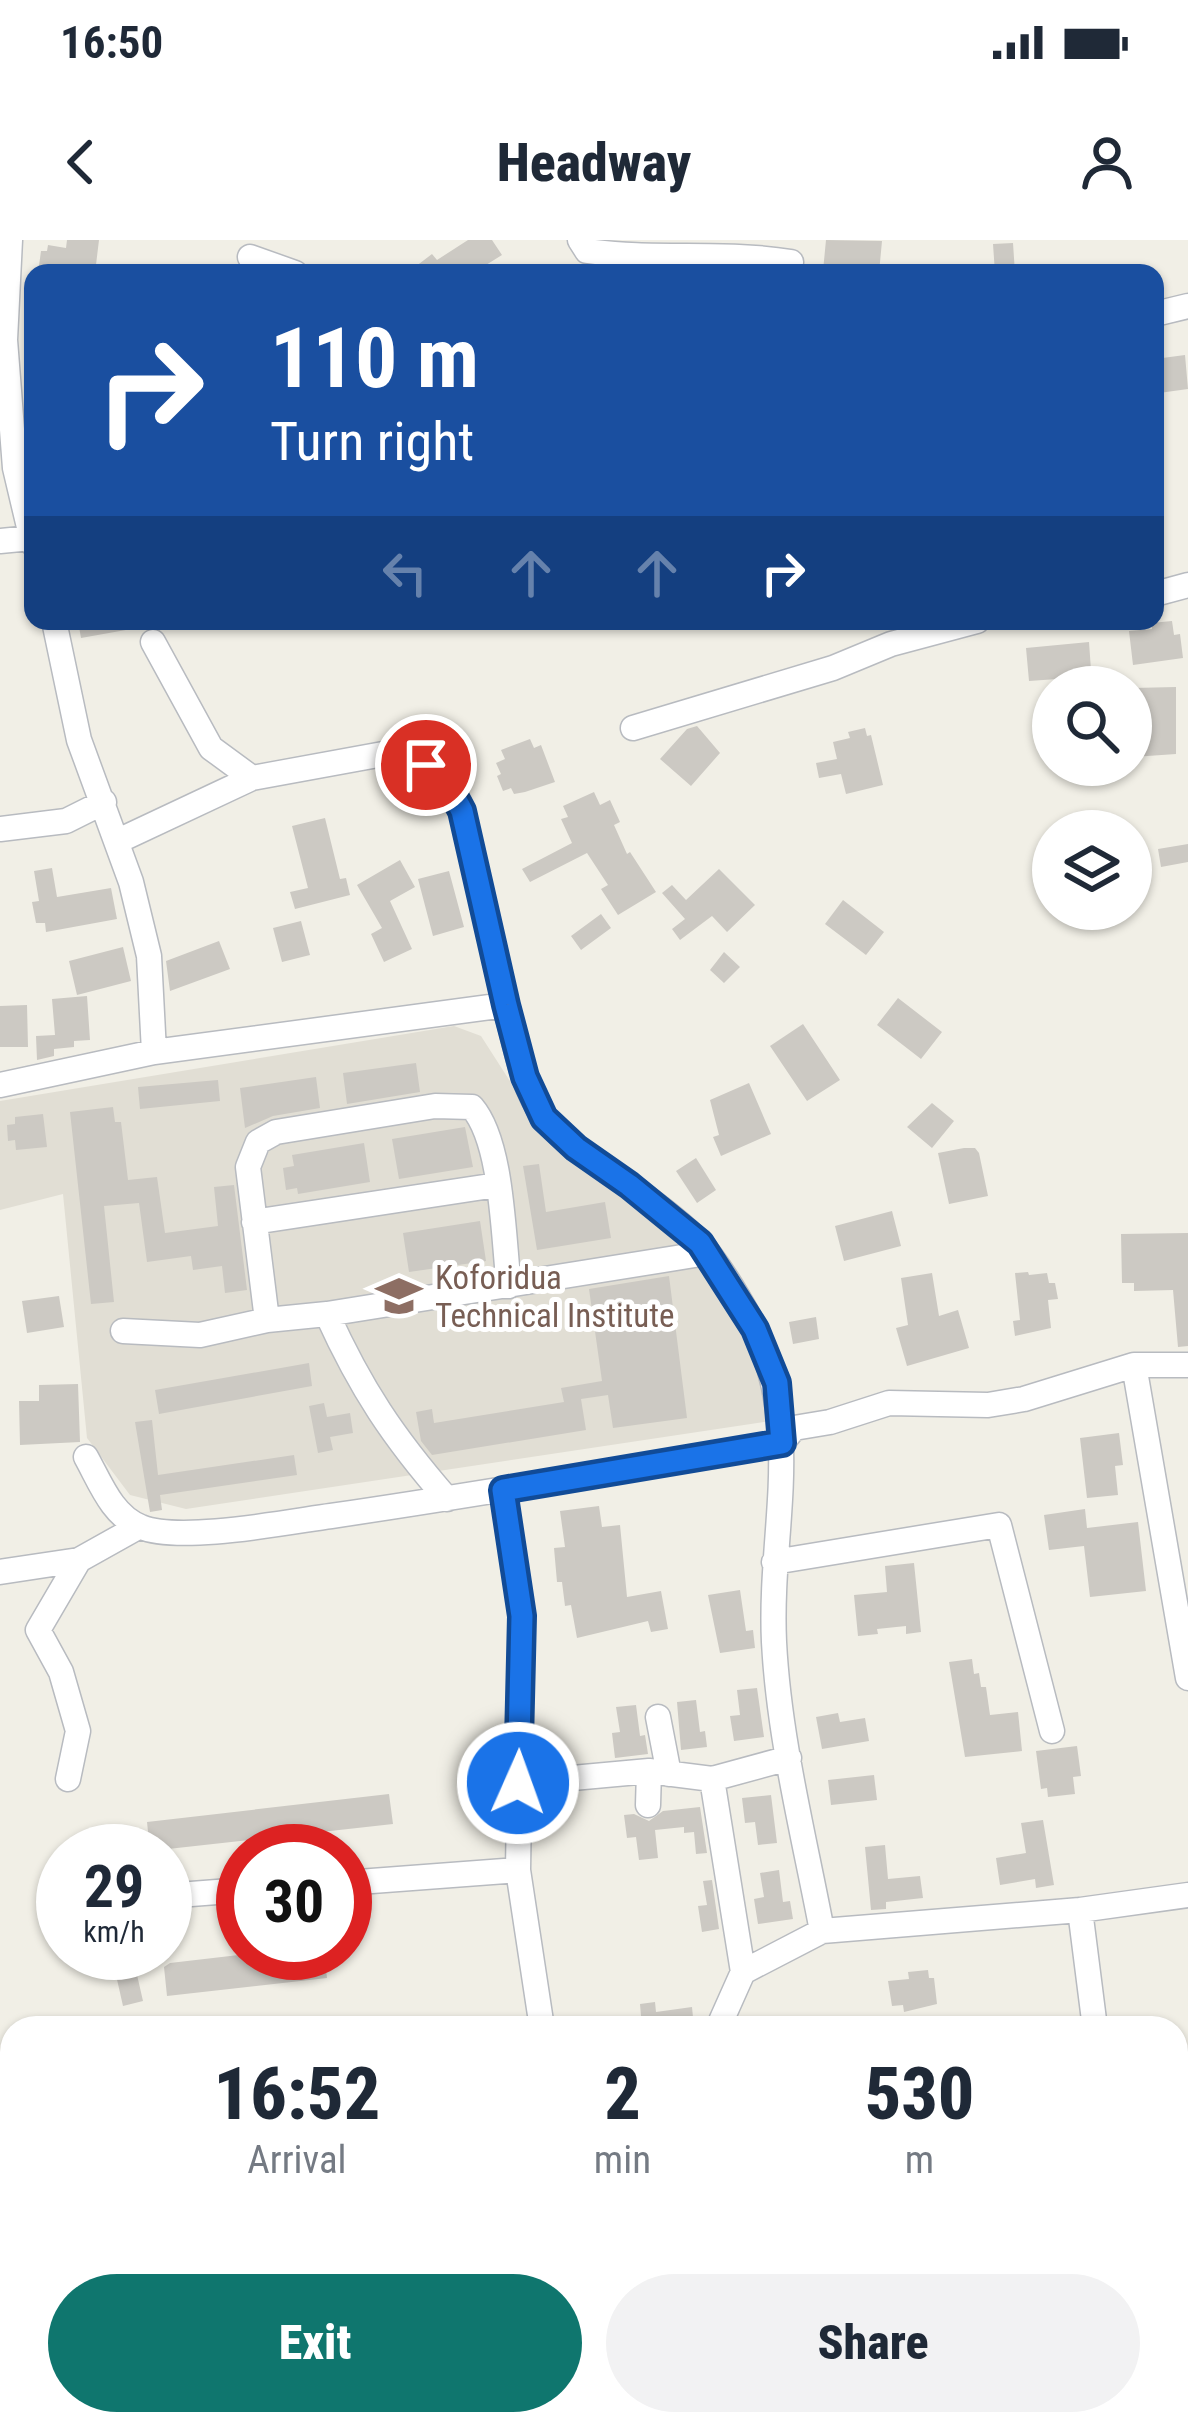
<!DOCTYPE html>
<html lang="en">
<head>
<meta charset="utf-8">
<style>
	:root { --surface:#fff; --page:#f2f2f3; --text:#1f2937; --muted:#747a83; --accent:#0f766e }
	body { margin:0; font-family:"Roboto Condensed",sans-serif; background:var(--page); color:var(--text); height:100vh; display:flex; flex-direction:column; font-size:45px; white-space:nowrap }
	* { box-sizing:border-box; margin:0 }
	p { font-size:39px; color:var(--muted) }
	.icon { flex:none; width:66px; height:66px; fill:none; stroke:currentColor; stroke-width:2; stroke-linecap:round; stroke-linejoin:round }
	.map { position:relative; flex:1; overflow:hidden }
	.sheet { position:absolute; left:0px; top:1776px; width:1188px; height:420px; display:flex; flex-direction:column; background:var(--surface); border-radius:36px 36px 0 0; box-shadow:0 3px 9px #0004 }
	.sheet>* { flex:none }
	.hud { position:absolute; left:24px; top:24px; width:1140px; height:366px; border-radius:24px; box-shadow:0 3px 9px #0004; background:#1a4fa0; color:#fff; overflow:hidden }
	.fabs { position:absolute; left:1032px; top:426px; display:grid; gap:24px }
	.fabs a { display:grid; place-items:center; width:120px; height:120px; border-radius:50%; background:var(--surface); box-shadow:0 3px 9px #0004; font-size:60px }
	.speed { position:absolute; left:36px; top:1584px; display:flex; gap:24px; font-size:60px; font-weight:700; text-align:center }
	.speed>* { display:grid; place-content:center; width:156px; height:156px; border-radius:50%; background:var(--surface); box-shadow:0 3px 9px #0004; line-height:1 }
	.speed small { font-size:30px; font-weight:400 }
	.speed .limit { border:18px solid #d22; background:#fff; color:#111 }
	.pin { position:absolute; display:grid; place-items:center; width:102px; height:102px; color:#fff; margin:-51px; border:6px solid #fff; border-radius:50%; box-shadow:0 3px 12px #0007 }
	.me { position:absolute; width:132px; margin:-66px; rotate:2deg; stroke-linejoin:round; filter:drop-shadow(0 0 9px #0008) }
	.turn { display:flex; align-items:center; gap:42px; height:252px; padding:0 48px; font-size:54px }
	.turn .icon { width:156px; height:156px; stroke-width:2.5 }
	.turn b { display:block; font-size:84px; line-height:102px }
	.lanes { display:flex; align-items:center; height:114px; padding:0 48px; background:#0003; justify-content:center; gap:60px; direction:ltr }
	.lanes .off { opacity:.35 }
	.eta { display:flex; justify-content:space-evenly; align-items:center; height:204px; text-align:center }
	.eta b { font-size:72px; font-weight:800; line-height:84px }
	.primary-button { display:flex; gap:24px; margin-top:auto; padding:24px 48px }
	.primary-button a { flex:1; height:138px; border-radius:72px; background:var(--accent); color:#fff; font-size:48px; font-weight:800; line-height:138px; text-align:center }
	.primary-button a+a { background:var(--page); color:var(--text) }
	.status { display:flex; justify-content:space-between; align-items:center; height:84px; padding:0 60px; background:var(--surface); direction:ltr }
	.status svg { height:33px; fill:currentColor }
	header { display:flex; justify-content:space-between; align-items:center; height:156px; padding:0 48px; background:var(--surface); font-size:54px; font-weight:800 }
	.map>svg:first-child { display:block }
	.education { fill:#e1ded4 }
	.building { fill:#ccc9c3 }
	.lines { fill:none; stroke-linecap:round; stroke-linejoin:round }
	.minor-casing { stroke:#b8bbc0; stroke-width:27 }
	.minor { stroke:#fff; stroke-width:24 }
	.route-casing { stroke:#114b97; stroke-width:30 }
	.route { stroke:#1a73e8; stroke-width:21 }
	.labels { text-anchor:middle; stroke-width:10; stroke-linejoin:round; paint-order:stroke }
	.education-label { font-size:33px; fill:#785e54; stroke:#fff; text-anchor:start }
</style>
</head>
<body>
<div class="status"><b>16:50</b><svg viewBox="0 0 49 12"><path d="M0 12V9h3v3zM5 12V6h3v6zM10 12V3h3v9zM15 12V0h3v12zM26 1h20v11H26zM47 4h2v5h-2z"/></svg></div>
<header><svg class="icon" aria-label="back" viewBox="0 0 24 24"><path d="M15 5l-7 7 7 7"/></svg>Headway<svg class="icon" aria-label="person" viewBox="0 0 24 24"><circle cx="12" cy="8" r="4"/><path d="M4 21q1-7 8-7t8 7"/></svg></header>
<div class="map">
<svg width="1188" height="2196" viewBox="0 0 1188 2196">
	<rect width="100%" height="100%" fill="#f1efe6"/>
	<path class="education" d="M 454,786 L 481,796 L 533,877 L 700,1015 L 751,1098 L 770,1181 L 186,1269 L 130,1255 L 87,1198 L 63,954 L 0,970 L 0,861 Z"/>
	<path class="building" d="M 67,0 L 99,0 L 95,33 L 38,33 L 41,11 L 47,11 L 48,5 L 66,8 Z
		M 468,0 L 492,0 L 502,15 L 473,33 L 407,33 L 432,14 L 437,20 Z
		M 826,0 L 882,1 L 879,33 L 823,31 Z
		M 1013,3 L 1015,33 L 995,33 L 993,4 Z
		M 1185,115 L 1188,149 L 1159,153 L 1155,119 Z
		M 78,381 L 136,381 L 137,388 L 81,398 Z
		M 1172,381 L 1174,395 L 1180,394 L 1183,418 L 1133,425 L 1129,391 L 1152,389 L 1151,383 Z
		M 1089,402 L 1091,430 L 1070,432 L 1071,438 L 1029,441 L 1026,408 Z
		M 1176,447 L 1176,514 L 1133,517 L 1133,448 Z
		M 697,486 L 720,513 L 691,546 L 660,519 L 687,489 Z
		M 865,488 L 867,496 L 871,495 L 883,545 L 846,554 L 841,534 L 819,538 L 816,523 L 837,519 L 833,502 L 850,498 L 848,492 Z
		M 530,499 L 534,508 L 541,505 L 555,542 L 525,552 L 514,554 L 511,548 L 503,551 L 497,536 L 501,534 L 496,523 L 505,519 L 501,510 Z
		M 594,552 L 600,565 L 610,560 L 620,582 L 614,585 L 627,614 L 630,612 L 656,652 L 618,675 L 601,649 L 608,645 L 587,613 L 530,642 L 522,629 L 572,603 L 561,579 L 568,577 L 563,566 Z
		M 325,578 L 340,639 L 346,638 L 350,655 L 295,669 L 290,652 L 308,648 L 292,586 Z
		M 1188,604 L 1188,622 L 1161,627 L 1158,609 Z
		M 400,620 L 415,647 L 390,661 L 412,709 L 384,722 L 371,694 L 382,688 L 357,645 Z
		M 52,628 L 57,657 L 111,648 L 117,679 L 46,692 L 45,683 L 36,683 L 32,662 L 39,661 L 34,631 Z
		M 719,629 L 755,665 L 727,692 L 712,676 L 680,700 L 672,689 L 685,679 L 662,653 L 672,645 L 686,660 Z
		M 449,631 L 464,687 L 433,696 L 418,639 Z
		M 843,660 L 884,692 L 866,715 L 825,684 Z
		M 601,674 L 611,688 L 581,710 L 571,696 Z
		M 301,681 L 310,715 L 282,722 L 273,688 Z
		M 219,701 L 230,729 L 170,751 L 166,721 Z
		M 123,707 L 131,741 L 77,755 L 69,721 Z
		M 724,712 L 740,727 L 724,743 L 710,730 Z
		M 87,756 L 90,800 L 74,801 L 74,807 L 54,809 L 54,816 L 37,820 L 36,796 L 55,795 L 52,759 Z
		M 898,758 L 942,792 L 921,819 L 877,785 Z
		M 27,765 L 28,807 L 0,807 L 0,766 Z
		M 803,784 L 840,840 L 807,861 L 770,806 Z
		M 416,823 L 420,852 L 347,864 L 343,833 Z
		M 316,837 L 320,868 L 273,876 L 245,888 L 240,848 Z
		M 218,840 L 220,861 L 140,869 L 138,847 Z
		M 749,843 L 771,894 L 721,916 L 713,897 L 719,895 L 710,860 Z
		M 932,863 L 954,881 L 932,908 L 907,887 Z
		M 113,867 L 115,882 L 121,882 L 128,940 L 157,937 L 165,993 L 218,986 L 214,947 L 234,945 L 247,1050 L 225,1053 L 222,1026 L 193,1030 L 191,1016 L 147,1022 L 139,963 L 104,966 L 114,1062 L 91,1064 L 70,872 Z
		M 43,874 L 47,907 L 16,910 L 15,900 L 8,901 L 7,885 L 15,884 L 15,877 Z
		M 465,887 L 473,927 L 399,939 L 392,899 Z
		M 364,903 L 370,942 L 298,954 L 297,948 L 286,950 L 283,928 L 294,926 L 292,915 Z
		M 964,908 L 975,908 L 979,913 L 988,956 L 949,964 L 938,913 Z
		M 696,918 L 716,950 L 697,963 L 676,931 Z
		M 539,924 L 546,972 L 605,962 L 611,998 L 537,1010 L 523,926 Z
		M 892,971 L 901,1006 L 844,1021 L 835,986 Z
		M 480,981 L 486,1021 L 409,1032 L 403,993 Z
		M 1188,993 L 1188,1106 L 1178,1107 L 1173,1050 L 1134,1051 L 1134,1043 L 1122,1043 L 1121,994 Z
		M 1028,1032 L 1029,1035 L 1047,1033 L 1049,1043 L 1055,1043 L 1058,1059 L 1048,1060 L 1051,1088 L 1015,1096 L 1013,1081 L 1020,1080 L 1015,1033 Z
		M 932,1033 L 939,1076 L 958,1070 L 969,1108 L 907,1126 L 896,1088 L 908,1085 L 901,1038 Z
		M 669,1036 L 687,1178 L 613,1188 L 608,1155 L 581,1159 L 586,1190 L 432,1215 L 421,1201 L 416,1172 L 432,1169 L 434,1183 L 564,1162 L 561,1148 L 602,1141 L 589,1049 Z
		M 59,1056 L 64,1087 L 27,1093 L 22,1061 Z
		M 816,1077 L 819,1099 L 793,1104 L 789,1082 Z
		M 309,1123 L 312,1146 L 159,1174 L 155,1150 Z
		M 78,1144 L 80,1202 L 20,1205 L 19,1161 L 39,1161 L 39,1145 Z
		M 324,1163 L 327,1177 L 350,1173 L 353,1193 L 330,1197 L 333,1210 L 318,1213 L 309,1166 Z
		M 152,1180 L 158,1235 L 294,1215 L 297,1235 L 160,1255 L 162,1270 L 150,1272 L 135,1182 Z
		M 1119,1193 L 1123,1225 L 1115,1226 L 1118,1255 L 1087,1258 L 1080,1198 Z
		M 599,1266 L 602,1287 L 620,1285 L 627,1357 L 661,1351 L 668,1389 L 651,1392 L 648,1381 L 577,1398 L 571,1365 L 565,1366 L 562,1342 L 557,1342 L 554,1308 L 565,1307 L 560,1271 Z
		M 1085,1269 L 1087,1288 L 1138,1282 L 1146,1351 L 1090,1357 L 1084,1306 L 1049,1310 L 1044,1275 Z
		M 914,1323 L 921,1392 L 906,1394 L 906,1386 L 877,1389 L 878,1394 L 858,1396 L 854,1355 L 887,1352 L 885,1326 Z
		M 740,1350 L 746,1391 L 753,1390 L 755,1408 L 720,1413 L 708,1355 Z
		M 972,1419 L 974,1434 L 979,1433 L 981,1447 L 986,1447 L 990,1475 L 1018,1472 L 1022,1511 L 965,1517 L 949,1422 Z
		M 757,1448 L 764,1497 L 734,1501 L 730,1476 L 740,1475 L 737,1450 Z
		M 696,1460 L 700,1492 L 705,1491 L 707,1507 L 681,1510 L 677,1462 Z
		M 636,1465 L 640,1496 L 645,1495 L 648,1514 L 615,1518 L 612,1493 L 620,1492 L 616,1467 Z
		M 838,1473 L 840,1482 L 865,1478 L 869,1501 L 822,1509 L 816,1477 Z
		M 1077,1506 L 1081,1536 L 1073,1537 L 1075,1554 L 1048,1557 L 1047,1548 L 1041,1549 L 1036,1511 Z
		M 874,1535 L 877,1560 L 831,1565 L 828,1540 Z
		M 389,1554 L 393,1584 L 150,1611 L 147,1582 Z
		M 771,1555 L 777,1603 L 758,1605 L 755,1582 L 745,1583 L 742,1558 Z
		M 700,1567 L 707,1613 L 696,1614 L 694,1592 L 684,1593 L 684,1587 L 655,1590 L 658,1618 L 639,1620 L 636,1597 L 627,1598 L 624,1575 L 634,1574 L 649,1581 L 663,1571 Z
		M 1043,1580 L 1054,1645 L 1036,1648 L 1035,1639 L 1000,1645 L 996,1618 L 1026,1613 L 1021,1583 Z
		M 885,1605 L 888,1639 L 920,1636 L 923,1658 L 886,1662 L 886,1669 L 871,1670 L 865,1607 Z
		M 779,1630 L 783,1662 L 790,1661 L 793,1679 L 758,1684 L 754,1659 L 764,1657 L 760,1633 Z
		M 712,1640 L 719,1689 L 702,1692 L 698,1666 L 707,1665 L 703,1641 Z
		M 111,1713 L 132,1713 L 143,1761 L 123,1766 Z
		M 257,1713 L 324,1713 L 327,1738 L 167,1756 L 164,1727 L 170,1723 Z
		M 928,1730 L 929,1738 L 934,1738 L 937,1764 L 904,1772 L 903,1765 L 892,1766 L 888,1741 L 909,1739 L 908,1732 Z
		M 655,1762 L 656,1772 L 692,1767 L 694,1788 L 642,1788 L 640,1764 Z"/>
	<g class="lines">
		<g class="minor-casing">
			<path id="minor" d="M 10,0 L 5,100 L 15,228 L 33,304
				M 580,0 L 587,11 C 655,21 723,11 791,22
				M 250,17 L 295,33
				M 1155,74 L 1188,66
				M 0,301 L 31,298
				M 1155,354 L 1188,345
				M 54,381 L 79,500 L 131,642 L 149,716 L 154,812 L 505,765 C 515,801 521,846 544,877 C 564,906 602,924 629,945 C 652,962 681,982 700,1003 C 719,1024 747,1070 758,1096 C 802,1200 769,1294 774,1402 C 779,1499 804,1596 822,1691 L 743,1732 L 718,1788
				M 153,402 L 211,508 L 252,538 L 405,510 L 446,541 L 462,571 L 505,765
				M 633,488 L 833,428 L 891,404 L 977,381
				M 0,589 L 66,581 L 104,562
				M 118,601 L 252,538
				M 0,845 L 154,812
				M 254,982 L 497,945
				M 327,1074 C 361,1149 393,1197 447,1259
				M 267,1080 L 248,927 L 258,902 L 276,892 L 435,866 L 472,867 C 503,903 503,998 509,1046
				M 123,1091 L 200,1095 L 267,1080 L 327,1074 L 707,1013
				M 1188,1125 L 1134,1125 L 1188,1438
				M 86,1217 C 100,1242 112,1276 141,1287 C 180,1303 287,1282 331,1276 C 482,1254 632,1228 782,1203 L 794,1188 L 830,1182 L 889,1163 L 988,1165 L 1024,1159 L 1134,1125
				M 503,1250 L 522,1376 L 518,1630 L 542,1788
				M 774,1322 L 999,1285 L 1052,1491
				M 0,1332 L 79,1320
				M 658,1477 L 669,1534
				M 68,1539 L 78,1491 L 61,1432 L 38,1390 L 79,1320 L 138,1287
				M 712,1539 L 743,1732
				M 518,1543 L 649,1531 L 712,1539 L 789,1518
				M 648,1565 L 649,1531
				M 345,1643 L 518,1630
				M 165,1656 L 243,1650
				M 1080,1670 L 1095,1788
				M 822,1691 L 1080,1670 L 1188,1655
				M 1176,1913 L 1188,1912
				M 1176,2065 L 1188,2063
				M 0,2078 L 12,2077
				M 1002,2184 L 1004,2196
				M 284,2196 L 305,2187 L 412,2189 L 423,2196
				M 604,2196 L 605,2184
				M 1150,2196 L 1188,2191"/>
		</g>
		<use href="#minor" class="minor"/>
	</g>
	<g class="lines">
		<g class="route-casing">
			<path id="route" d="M 426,525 L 446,541 L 462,571 L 506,765 L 525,837 L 544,878 L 576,908 L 629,945 L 700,1003 L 755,1089 L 777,1143 L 782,1203 L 503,1250 L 522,1376 L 518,1543"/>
		</g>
		<use href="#route" class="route"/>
	</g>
	<defs>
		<g id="school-bare" transform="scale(3.6)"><path d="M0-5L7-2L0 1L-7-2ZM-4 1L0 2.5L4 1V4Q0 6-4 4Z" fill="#8d6e63" stroke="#fff" stroke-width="2.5" paint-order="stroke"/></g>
	</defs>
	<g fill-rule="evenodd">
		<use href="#school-bare" x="399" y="1056"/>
	</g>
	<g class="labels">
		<g class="education-label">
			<text x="435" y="1049">Koforidua<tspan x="435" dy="38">Technical Institute</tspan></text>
		</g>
	</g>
</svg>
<div class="fabs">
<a><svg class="icon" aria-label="search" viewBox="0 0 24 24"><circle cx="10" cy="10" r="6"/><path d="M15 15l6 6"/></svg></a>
<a><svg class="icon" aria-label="layers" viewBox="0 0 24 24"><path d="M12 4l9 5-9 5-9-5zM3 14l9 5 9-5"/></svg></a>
</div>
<div class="speed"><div>29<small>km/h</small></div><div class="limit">30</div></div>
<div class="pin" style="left:426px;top:525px;background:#d93025"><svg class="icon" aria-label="arrive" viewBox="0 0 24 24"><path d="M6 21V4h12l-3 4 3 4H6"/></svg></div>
<svg class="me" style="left:518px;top:1543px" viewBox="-20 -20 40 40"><circle r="17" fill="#1a73e8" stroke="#fff" stroke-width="3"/><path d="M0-11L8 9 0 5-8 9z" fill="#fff"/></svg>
<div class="hud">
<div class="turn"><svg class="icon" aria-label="right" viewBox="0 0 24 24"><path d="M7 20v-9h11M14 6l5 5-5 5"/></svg><div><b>110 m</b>Turn right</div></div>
<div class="lanes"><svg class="icon off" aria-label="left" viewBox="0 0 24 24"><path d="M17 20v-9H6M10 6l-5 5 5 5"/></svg><svg class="icon off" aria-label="ahead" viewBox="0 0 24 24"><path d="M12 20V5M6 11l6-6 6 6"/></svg><svg class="icon off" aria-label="ahead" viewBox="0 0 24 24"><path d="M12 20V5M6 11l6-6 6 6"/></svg><svg class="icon" aria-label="right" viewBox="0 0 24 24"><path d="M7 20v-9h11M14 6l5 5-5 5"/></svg></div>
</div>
<section class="sheet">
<div class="eta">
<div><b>16:52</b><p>Arrival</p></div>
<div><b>2</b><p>min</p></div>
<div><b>530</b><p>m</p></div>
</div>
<div class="primary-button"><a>Exit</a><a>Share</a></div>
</section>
</div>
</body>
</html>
